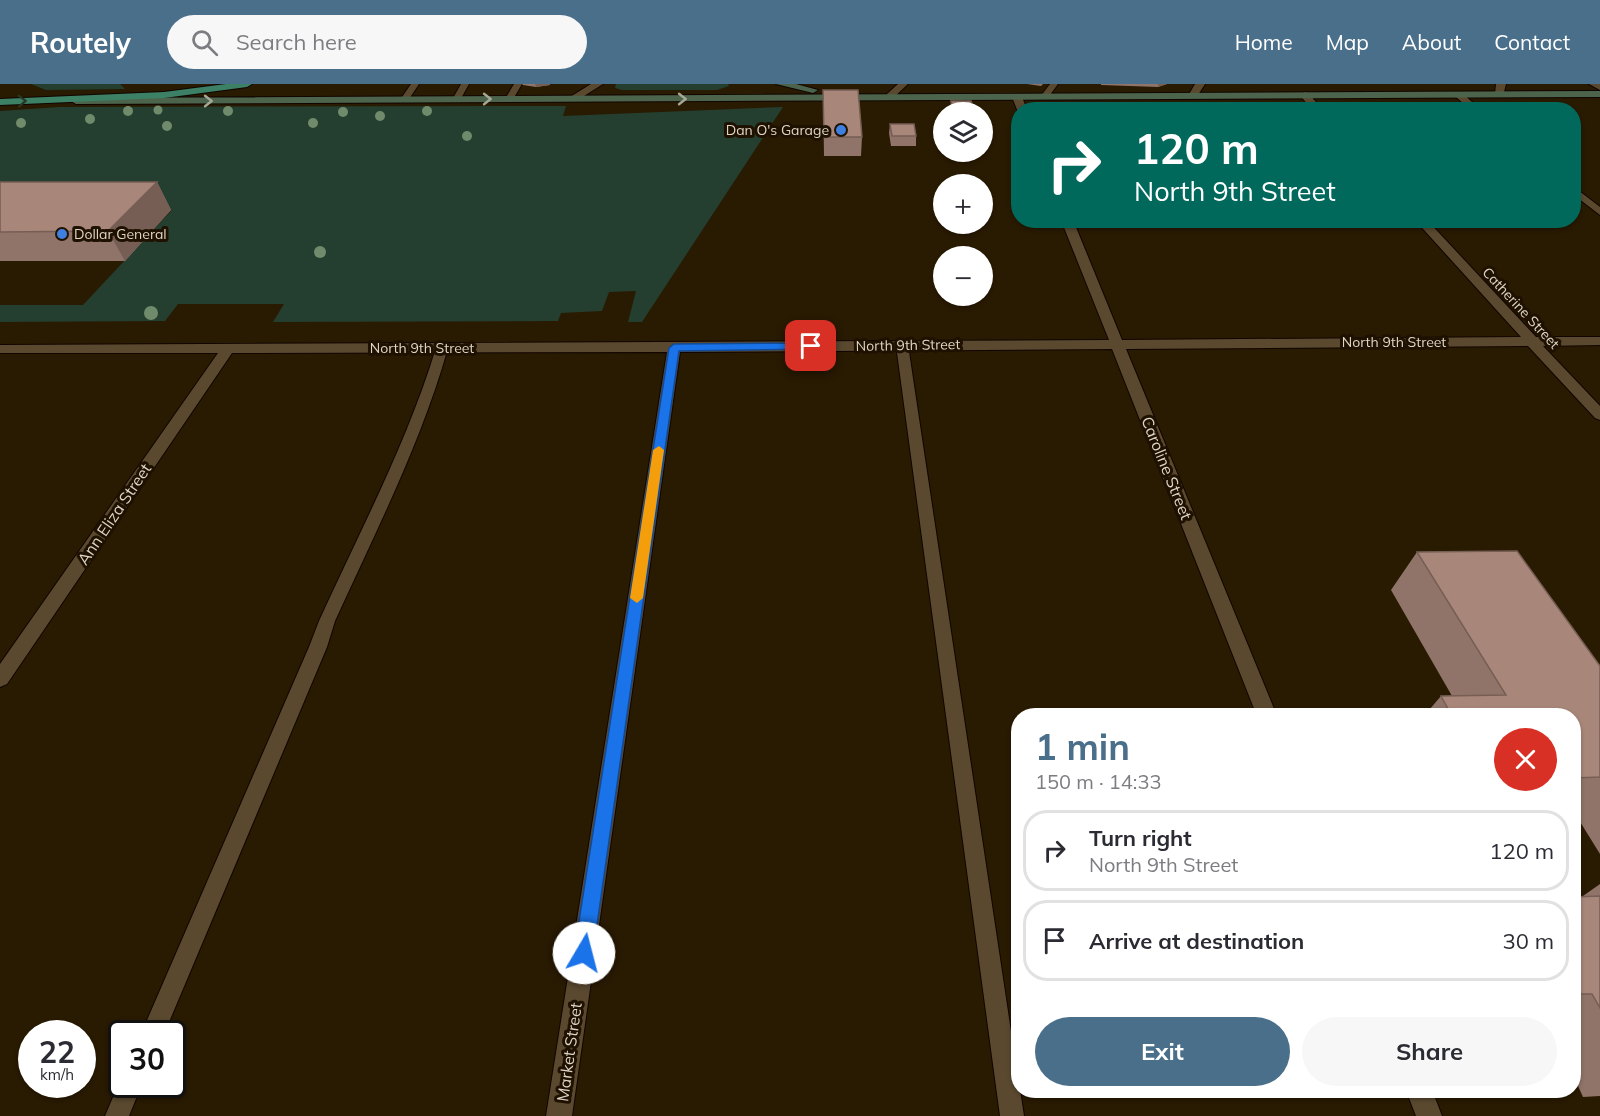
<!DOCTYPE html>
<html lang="en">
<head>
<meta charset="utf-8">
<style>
	:root { --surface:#fff; --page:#f7f7f7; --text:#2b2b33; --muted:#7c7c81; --line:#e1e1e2; --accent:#4a6f8a }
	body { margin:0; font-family:Mulish,sans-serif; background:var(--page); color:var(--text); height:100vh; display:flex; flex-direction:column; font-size:22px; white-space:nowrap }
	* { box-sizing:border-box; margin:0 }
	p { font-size:20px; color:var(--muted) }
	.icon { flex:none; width:33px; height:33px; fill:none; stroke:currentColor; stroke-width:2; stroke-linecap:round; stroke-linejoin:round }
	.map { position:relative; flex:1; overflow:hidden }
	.drawer { position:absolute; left:1011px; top:624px; width:570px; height:390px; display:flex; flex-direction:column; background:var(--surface); border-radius:24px; box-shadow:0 2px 4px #0004 }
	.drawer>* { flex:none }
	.hud { position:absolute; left:1011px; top:18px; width:570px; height:126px; border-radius:24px; box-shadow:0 2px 4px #0004; background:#00695c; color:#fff; overflow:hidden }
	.controls { position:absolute; left:933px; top:18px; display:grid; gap:12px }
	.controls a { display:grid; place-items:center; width:60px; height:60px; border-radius:50%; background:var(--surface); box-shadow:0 2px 4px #0004; font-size:30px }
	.speed { position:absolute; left:18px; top:936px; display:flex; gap:12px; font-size:30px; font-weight:700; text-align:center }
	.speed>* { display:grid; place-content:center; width:78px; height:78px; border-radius:50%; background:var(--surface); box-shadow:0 2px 4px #0004; line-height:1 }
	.speed small { font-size:15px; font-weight:400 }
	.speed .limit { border:3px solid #111; border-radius:9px; background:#fff; color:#111 }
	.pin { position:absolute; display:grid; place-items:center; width:51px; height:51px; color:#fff; margin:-26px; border-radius:12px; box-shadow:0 3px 9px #0006 }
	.me { position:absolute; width:66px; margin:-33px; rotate:8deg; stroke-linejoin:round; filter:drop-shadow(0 0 4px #0008) }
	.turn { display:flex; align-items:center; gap:21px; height:126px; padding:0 24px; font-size:27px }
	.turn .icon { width:78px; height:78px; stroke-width:2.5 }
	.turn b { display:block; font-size:42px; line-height:51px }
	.round { display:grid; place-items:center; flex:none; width:63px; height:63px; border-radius:32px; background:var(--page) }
	.overview { display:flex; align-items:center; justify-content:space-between; height:102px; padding:0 24px }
	h1 { font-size:36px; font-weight:700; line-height:45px; color:var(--accent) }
	.primary-button { display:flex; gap:12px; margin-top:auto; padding:12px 24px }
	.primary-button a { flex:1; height:69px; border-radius:36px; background:var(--accent); color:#fff; font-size:24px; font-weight:700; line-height:69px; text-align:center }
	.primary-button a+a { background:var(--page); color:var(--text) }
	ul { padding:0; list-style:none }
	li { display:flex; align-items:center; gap:18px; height:81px; margin:0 12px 9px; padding:0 12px; border:3px solid var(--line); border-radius:24px }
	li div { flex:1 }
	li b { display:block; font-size:22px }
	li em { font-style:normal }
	header { display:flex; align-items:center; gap:36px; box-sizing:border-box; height:84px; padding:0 30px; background:var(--accent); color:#fff }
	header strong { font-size:28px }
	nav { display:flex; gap:33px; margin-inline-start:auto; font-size:21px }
	.search { width:420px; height:54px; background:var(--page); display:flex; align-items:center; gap:15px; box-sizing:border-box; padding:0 21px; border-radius:33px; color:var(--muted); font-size:22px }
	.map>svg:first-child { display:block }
	.green { fill:#243f2f }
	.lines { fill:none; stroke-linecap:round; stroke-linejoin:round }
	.lane-casing { stroke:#110500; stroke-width:2 }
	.street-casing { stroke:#110500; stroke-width:2 }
	.secondary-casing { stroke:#110500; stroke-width:2 }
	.primary-casing { stroke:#110500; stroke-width:2 }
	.lane { fill:#5a492f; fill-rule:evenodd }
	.street { fill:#5a492f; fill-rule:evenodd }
	.secondary { fill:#4b644b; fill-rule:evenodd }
	.primary { fill:#3c8066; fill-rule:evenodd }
	.tree { fill:#708b6b }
	.wall { fill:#907469 }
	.shaded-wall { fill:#765e55 }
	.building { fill:#a8877a; stroke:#765e55; stroke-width:1.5 }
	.oneway { stroke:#a4a895 }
	.oneway2 { stroke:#293824 }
	.route { fill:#1a73e8; stroke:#114b97; stroke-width:1.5 }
	.slow { fill:#f59e0b }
	.shop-dot { fill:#3f7fe0; stroke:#1f1100; stroke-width:2 }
	.labels { text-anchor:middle; stroke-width:6; stroke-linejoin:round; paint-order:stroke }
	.far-poi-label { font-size:14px; fill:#dfd5c7; stroke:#1f1100; text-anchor:end }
	.far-street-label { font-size:14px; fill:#dfd5c7; stroke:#1f1100 }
	.street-label { font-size:16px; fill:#dfd5c7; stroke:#1f1100 }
</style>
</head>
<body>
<header>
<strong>Routely</strong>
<div class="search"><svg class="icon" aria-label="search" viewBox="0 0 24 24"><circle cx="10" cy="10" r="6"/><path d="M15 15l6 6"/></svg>Search here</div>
<nav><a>Home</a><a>Map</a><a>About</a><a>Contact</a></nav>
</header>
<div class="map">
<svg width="1600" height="1032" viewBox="0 0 1600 1032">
	<rect width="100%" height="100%" fill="#291a02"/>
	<path class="green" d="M 31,0 L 120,0 L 125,5 L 46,6 Z
		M 616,0 L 728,0 L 729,2 L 717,6 L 622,6 L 615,4 Z
		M 566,22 L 563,32 L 783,23 L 642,238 L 628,238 L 636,207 L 609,208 L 602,227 L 561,229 L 558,237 L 273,238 L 284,220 L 178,220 L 165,237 L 0,238 L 0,221 L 83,221 L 171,127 L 0,127 L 0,27 L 60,23 Z"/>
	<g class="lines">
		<g class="lane-casing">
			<path id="lane" d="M 411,0 L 419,0 L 407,18 L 401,18 L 400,16 Z
				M 461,0 L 469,0 L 459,18 L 453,18 L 452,16 Z
				M 514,0 L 522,0 L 512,17 L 506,17 L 505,15 Z
				M 1050,0 L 1058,0 L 1047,15 L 1041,15 L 1040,13 Z
				M 1456,9 L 1462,9 L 1481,26 L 1471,26 L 1456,13 Z
				M 1574,103 L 1600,123 L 1600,131 L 1574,111 Z
				M 902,257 L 908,261 L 1018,994 L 1018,1006 L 1020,1006 L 1024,1032 L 1000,1032 L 896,261 Z
				M 442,260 L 448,264 C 421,359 376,447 335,537 L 327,563 L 164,950 L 141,950 L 309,563 L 319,537 C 360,447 407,359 436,264 Z
				M 122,992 L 122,1000 L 142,1000 L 129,1032 L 105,1032 Z"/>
		</g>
		<g class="street-casing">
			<path id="street" d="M 591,0 L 603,0 L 576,17 L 570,17 L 570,13 Z
				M 898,0 L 908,0 L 893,14 L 887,14 L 887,10 Z
				M 1195,0 L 1205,0 L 1196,14 L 1190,14 L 1188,12 Z
				M 1496,0 L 1506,0 L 1503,12 L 1495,10 Z
				M 1589,0 L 1600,0 L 1600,6 Z
				M 1305,8 L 1308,9 L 1323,26 L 1312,26 L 1300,11 Z
				M 1017,10 L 1022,13 L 1027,26 L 1018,26 L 1018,28 L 1012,13 Z
				M 1061,136 L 1073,136 L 1122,256 L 1521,253 L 1415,136 L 1427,136 L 1536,253 L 1600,253 L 1600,261 L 1543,262 L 1600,322 L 1600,336 L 1595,334 L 1528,262 L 1126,265 L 1277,632 L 1257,632 L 1112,265 L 680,268 L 572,1032 L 546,1032 L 667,268 L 232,269 L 7,600 L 0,603 L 0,580 L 218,269 L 0,269 L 0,261 L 1109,256 Z
				M 1406,1006 L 1432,1006 L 1442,1032 L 1416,1032 Z"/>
		</g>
		<g class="secondary-casing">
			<path id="secondary" d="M 776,0 L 796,0 L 818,6 L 813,9 Z
				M 1600,7 L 1600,13 L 76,20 L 71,17 L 76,14 Z"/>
		</g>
		<g class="primary-casing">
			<path id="primary" d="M 226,0 L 252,0 L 247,3 L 164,14 L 0,21 L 0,15 L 164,8 Z"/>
		</g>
		<use href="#lane" class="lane"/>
		<use href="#street" class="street"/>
		<use href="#secondary" class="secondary"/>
		<use href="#primary" class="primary"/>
	</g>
	<g class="tree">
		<circle cx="158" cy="26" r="4.5"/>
		<circle cx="128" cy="27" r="5"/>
		<circle cx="228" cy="27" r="5"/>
		<circle cx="427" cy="27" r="5"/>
		<circle cx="343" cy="28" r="5"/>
		<circle cx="380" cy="32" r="5"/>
		<circle cx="90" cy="35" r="5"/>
		<circle cx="21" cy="39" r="5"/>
		<circle cx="313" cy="39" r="5"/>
		<circle cx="167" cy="42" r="5"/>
		<circle cx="467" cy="52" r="5"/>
		<circle cx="320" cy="168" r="6"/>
		<circle cx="151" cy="229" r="7"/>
	</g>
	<path class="wall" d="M 522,0 L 550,0 L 550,1 L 536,3 L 523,1 Z
		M 1027,0 L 1043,0 L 1041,2 Z
		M 1101,0 L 1167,0 L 1158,3 L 1101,1 Z
		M 823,6 L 862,53 L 861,72 L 824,72 Z
		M 951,17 L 975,28 L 950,28 Z
		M 890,40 L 916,52 L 916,62 L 891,62 L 889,49 Z
		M 0,98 L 157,98 L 171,126 L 125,177 L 0,177 Z
		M 1417,468 L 1600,582 L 1600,770 L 1574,728 L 1574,632 L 1424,632 L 1441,612 L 1452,612 L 1391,506 Z
		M 1600,800 L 1600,1012 L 1583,1013 L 1574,993 L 1574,813 L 1583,812 Z"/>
	<path class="shaded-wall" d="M 535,0 L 550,0 L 550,1 L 536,3 Z
		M 1158,0 L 1167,0 L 1158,3 Z
		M 157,98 L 171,126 L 125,177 L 108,147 Z"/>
	<path class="building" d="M 823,6 L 858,6 L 862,53 L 824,53 Z
		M 951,17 L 971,17 L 975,28 L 954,28 Z
		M 890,40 L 914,40 L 916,52 L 892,52 Z
		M 0,98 L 157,98 L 108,147 L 0,148 Z
		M 1517,467 L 1600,582 L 1600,693 L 1574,694 L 1574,632 L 1452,632 L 1441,612 L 1506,611 L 1417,468 Z
		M 1600,812 L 1600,924 L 1592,910 L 1574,910 L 1574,813 Z"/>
	<defs><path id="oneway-chevron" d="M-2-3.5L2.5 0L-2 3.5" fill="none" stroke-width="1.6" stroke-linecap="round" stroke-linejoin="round" transform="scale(1.5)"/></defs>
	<g class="oneway">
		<use href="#oneway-chevron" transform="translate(487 15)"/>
		<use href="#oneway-chevron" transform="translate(682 15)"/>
		<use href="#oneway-chevron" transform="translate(208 17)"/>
	</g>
	<use class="oneway2" href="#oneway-chevron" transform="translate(22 17) rotate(-2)"/>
	<path class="route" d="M 811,259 L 815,260 L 815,265 L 679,267 L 593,869 L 590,875 L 584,878 L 577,875 L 574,869 L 669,264 L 674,260 Z"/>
	<path class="slow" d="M 659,362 L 664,366 L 643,514 L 637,519 L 630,514 L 653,366 Z"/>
	<g class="shop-dot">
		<circle cx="841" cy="46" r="6"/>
		<circle cx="62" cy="150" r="6"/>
	</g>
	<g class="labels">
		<g class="far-poi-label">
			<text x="829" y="51">Dan O's Garage</text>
			<text x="74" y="155" text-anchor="start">Dollar General</text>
		</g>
		<g class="far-street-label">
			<text transform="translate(1521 224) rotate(47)" y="5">Catherine Street</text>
			<text x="1394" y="263">North 9th Street</text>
			<text transform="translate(908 261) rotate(-1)" y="5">North 9th Street</text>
			<text x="422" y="269">North 9th Street</text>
		</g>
		<g class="street-label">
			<text transform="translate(1167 384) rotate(68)" y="6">Caroline Street</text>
			<text transform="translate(114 430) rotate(-56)" y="6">Ann Eliza Street</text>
			<text transform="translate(569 968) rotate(-82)" y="6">Market Street</text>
		</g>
	</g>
</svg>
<div class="controls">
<a><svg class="icon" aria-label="layers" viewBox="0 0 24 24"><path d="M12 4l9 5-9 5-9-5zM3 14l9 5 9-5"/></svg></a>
<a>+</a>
<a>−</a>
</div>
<div class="speed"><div>22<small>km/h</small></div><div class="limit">30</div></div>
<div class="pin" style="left:811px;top:262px;background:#d93025"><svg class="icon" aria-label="arrive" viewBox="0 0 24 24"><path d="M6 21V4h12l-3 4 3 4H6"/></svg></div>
<svg class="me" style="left:584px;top:869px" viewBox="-20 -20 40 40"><circle r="19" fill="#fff"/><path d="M0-13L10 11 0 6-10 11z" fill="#1a73e8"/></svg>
<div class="hud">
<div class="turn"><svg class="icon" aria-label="right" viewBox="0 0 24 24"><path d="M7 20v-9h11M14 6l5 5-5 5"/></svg><div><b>120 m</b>North 9th Street</div></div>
</div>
<section class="drawer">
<div class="overview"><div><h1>1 min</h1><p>150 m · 14:33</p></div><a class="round" style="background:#d93025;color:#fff"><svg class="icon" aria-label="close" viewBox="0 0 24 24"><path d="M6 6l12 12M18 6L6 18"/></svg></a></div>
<ul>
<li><svg class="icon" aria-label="right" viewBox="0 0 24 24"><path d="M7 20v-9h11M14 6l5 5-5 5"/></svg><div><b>Turn right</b><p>North 9th Street</p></div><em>120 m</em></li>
<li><svg class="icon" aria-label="arrive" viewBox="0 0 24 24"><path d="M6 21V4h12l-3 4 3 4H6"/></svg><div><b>Arrive at destination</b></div><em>30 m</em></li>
</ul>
<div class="primary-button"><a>Exit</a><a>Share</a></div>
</section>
</div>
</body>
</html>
